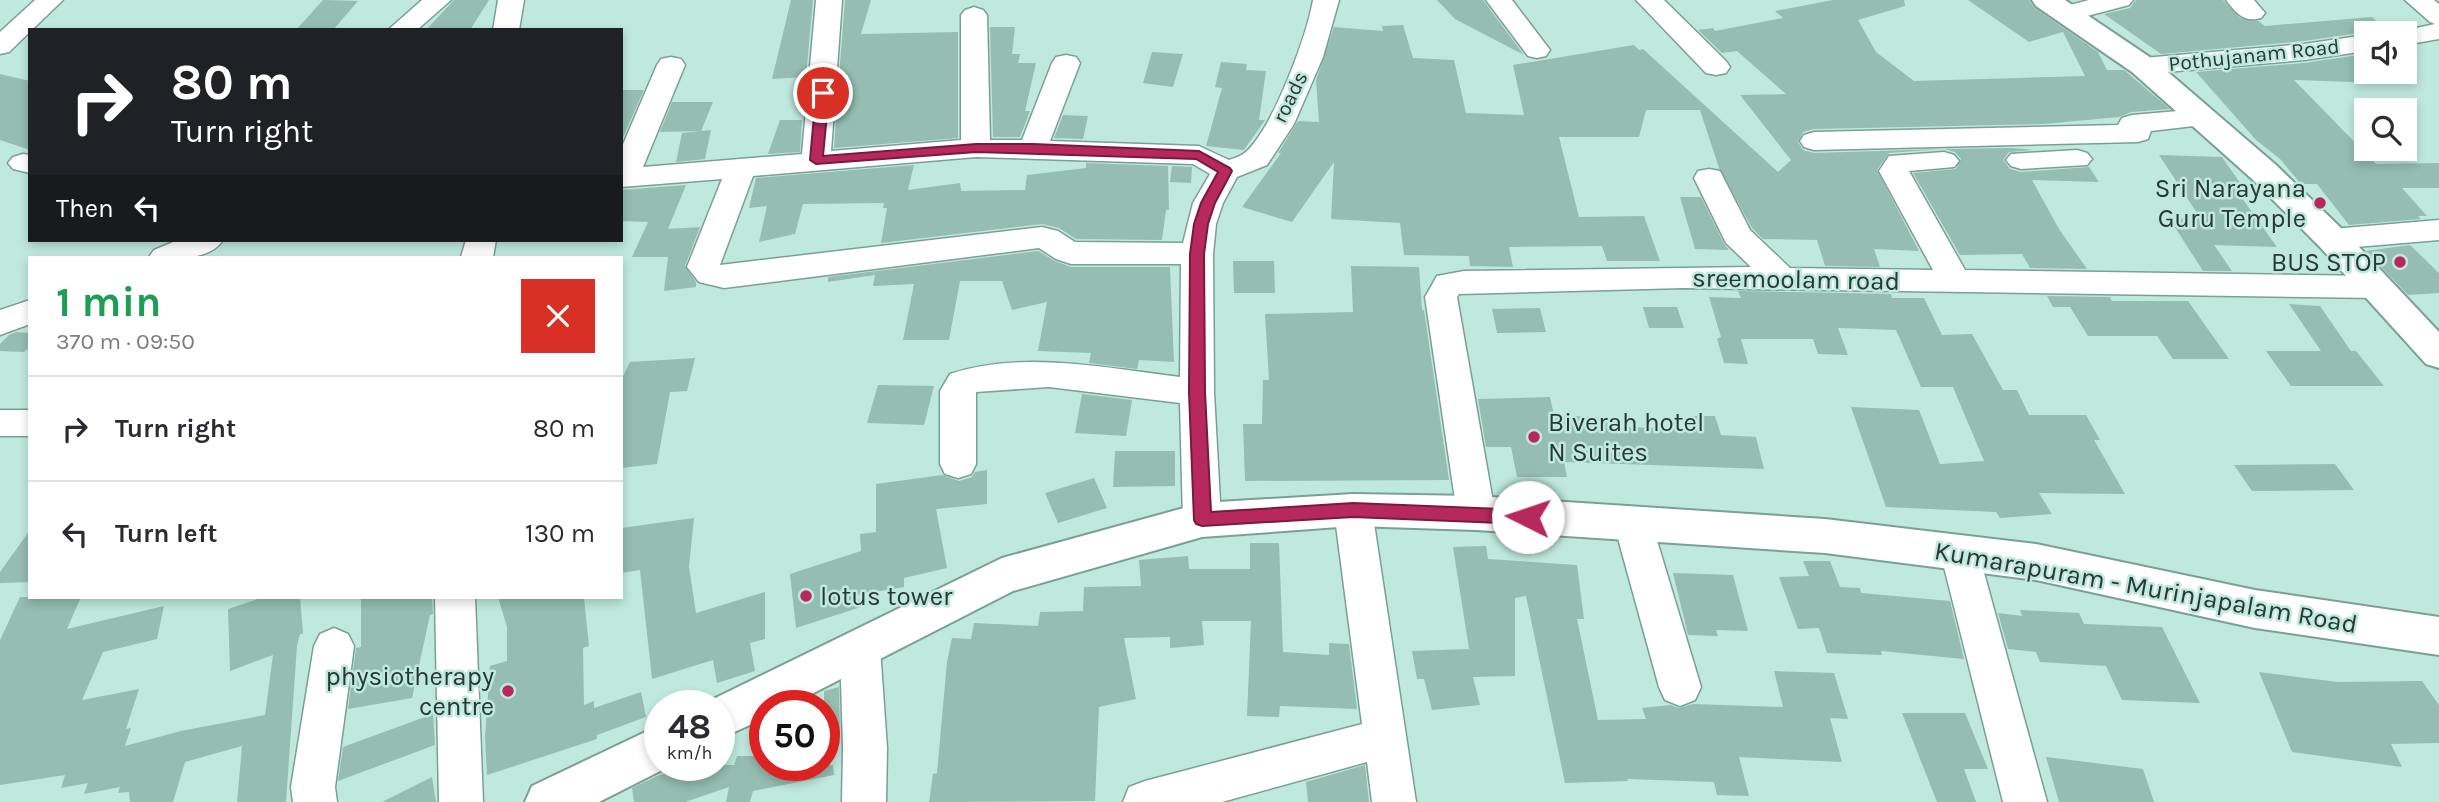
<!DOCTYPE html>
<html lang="en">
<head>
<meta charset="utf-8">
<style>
	:root { --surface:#fff; --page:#f7f7f7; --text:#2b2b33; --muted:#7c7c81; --line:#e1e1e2 }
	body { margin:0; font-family:Karla,sans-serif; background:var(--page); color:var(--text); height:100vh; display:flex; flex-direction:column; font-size:26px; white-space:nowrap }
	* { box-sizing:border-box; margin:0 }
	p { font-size:23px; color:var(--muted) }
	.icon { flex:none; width:38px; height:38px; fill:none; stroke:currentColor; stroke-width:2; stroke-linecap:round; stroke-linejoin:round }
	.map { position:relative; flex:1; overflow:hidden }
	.side { position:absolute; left:28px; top:256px; width:595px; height:343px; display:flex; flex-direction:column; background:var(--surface); border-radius:0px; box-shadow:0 4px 10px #0003 }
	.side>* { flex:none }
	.banner { position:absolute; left:28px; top:28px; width:595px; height:214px; border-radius:0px; box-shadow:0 4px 10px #0003; background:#202124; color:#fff; overflow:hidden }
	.fabs { position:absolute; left:2354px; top:21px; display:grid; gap:14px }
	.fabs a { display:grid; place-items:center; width:63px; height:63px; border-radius:0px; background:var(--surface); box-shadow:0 4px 10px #0003; font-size:35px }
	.speed { position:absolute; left:644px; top:690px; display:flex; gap:14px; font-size:35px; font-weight:700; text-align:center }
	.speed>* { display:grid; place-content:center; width:91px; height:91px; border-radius:50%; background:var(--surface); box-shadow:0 4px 10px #0003; line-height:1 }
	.speed small { font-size:18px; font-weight:400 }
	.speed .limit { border:10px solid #d22; background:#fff; color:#111 }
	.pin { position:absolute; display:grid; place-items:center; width:60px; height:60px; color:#fff; margin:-30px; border:4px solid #fff; border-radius:50%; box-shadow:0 2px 7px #0007 }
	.me { position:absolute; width:77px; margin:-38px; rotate:274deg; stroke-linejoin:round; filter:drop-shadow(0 0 5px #0008) }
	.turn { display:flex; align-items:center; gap:24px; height:147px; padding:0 28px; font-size:32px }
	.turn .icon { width:91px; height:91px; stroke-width:2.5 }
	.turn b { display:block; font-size:49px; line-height:60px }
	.then { display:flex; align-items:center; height:66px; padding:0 28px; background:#0003; gap:14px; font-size:26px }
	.round { display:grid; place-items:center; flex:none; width:74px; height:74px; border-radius:0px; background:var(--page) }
	.headline { display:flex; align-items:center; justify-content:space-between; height:119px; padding:0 28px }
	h1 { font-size:42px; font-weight:700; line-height:52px; color:#1e9e55 }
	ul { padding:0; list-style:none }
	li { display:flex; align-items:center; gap:21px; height:105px; padding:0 28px; border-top:2px solid var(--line) }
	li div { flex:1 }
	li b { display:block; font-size:26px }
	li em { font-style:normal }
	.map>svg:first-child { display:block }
	.building { fill:#95bdb1 }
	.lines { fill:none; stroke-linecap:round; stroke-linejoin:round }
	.minor-casing { stroke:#7aa095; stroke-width:3 }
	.major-casing { stroke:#7aa095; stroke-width:4 }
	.minor { fill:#fff; fill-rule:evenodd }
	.major { fill:#fff; fill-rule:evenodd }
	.route { fill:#b7295c; stroke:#771b3c; stroke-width:2 }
	.poi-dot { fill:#b7295c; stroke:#c0e9dd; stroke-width:2.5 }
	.labels { text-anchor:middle; stroke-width:5; stroke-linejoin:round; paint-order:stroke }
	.far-street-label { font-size:21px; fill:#283834; stroke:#c0e9dd }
	.poi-label { font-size:26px; fill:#283834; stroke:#c0e9dd; text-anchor:end }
	.street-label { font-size:26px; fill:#283834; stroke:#c0e9dd }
</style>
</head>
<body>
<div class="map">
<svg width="2439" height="802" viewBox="0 0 2439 802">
	<rect width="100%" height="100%" fill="#c0e9dd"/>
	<path class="building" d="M 323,0 L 358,1 L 333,30 L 296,30 Z
		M 454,0 L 489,0 L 470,30 L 426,30 Z
		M 791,0 L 813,0 L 806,77 L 772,79 Z
		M 845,0 L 871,0 L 861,34 L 958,32 L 958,138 L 834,148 L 838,88 L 843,76 L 839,76 Z
		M 1437,0 L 1483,0 L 1524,55 L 1455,19 Z
		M 1833,0 L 1904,0 L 1905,6 L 1858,20 L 1876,52 L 1914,81 L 2085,76 L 2063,32 L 2029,42 L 1968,0 L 2029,0 L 2035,8 L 2098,52 L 2107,70 L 2124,70 L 2170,109 L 2132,112 L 2119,117 L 2044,124 L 1814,129 L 1803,132 L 1798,142 L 1803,150 L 1814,153 L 1943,149 L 1889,153 L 1877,170 L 1919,251 L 1874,249 L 1880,267 L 1825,266 L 1817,240 L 1763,239 L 1752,228 L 1719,168 L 1700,110 L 1646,110 L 1639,137 L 1559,137 L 1579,217 L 1644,216 L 1660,261 L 1607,261 L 1602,246 L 1509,247 L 1513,267 L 1470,266 L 1469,256 L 1404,255 L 1400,223 L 1331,219 L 1334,162 L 1292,222 L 1242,207 L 1281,153 L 1278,153 L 1298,121 L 1319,122 L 1316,80 L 1334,27 L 1383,31 L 1382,26 L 1403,25 L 1413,58 L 1454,60 L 1466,113 L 1524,115 L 1513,65 L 1634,45 L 1639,50 L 1643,49 L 1778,172 L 1791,160 L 1740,95 L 1786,94 L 1737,51 L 1722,53 L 1698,30 L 1713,28 L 1715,31 L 1783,18 L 1775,11 Z
		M 2136,0 L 2223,0 L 2240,18 L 2258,21 L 2265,26 L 2372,17 L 2389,33 L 2366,32 L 2304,41 L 2161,54 L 2104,14 L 2130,8 Z
		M 990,27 L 1015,27 L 1012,54 L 1020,54 L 1018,63 L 1036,63 L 1025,111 L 1030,111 L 1020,137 L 993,137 Z
		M 1152,52 L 1183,54 L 1173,87 L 1143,83 Z
		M 2366,54 L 2366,72 L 2380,72 L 2387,80 L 2379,79 L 2382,83 L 2294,80 L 2376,164 L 2439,163 L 2439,188 L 2402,188 L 2427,216 L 2418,216 L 2421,219 L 2349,225 L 2317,184 L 2301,184 L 2280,159 L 2256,140 L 2196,72 L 2304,63 Z
		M 1221,62 L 1247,64 L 1246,70 L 1266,71 L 1259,120 L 1265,120 L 1244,150 L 1206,146 L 1222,88 L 1215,87 Z
		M 0,74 L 30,81 L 30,150 L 0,140 Z
		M 621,90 L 644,90 L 621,142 Z
		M 672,102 L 713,102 L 701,131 L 711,130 L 705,159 L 676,162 L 682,133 L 701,131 L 660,132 Z
		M 1063,115 L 1088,116 L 1083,139 L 1054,138 Z
		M 780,120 L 802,120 L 800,152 L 768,154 Z
		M 2013,148 L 2033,150 L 2009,152 L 2003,160 L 2010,169 L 2021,172 L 2089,167 L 2099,182 L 2032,180 L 2059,229 L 2087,269 L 2030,268 L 2022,254 L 1960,255 L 1913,173 L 1956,169 L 1961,159 L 1955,152 L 1944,149 Z
		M 2159,155 L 2222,157 L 2243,187 L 2234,187 L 2277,247 L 2214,245 L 2232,271 L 2203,271 L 2169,218 L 2201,219 Z
		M 1086,163 L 1168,166 L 1169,210 L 1166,210 L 1162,240 L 1076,239 L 1059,228 L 1042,224 L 881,243 L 887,208 L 883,208 L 884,203 L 803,204 L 795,234 L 759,242 L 767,206 L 749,208 L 756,178 L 914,165 L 908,190 L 960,183 L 961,191 L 1025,190 L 1027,175 L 1086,168 Z
		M 1172,166 L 1192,167 L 1191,183 L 1170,182 Z
		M 686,185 L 668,229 L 700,227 L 685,266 L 696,282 L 696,287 L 664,291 L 668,257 L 632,257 L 648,222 L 621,221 L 621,190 Z
		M 1680,197 L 1701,197 L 1724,244 L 1729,250 L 1695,249 Z
		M 2410,245 L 2439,273 L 2439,293 L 2408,295 L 2366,251 Z
		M 1038,251 L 1055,261 L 1071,267 L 1170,267 L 1174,362 L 1139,360 L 1137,369 L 1089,363 L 1091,353 L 1038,351 L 1047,302 L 1012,310 L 1002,281 L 960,281 L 949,340 L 903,340 L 914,284 L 873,286 L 875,275 L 828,282 L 828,277 Z
		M 1233,261 L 1274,261 L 1275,293 L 1234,293 Z
		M 1351,266 L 1419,267 L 1422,310 L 1424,310 L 1449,480 L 1245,481 L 1243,424 L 1262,424 L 1263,380 L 1269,380 L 1265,314 L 1353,312 Z
		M 1738,291 L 1891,294 L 1892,298 L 1924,298 L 1942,335 L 1972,334 L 2003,390 L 2017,390 L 2029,415 L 2086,415 L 2100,440 L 2094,440 L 2125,494 L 2039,493 L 2052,514 L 2000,518 L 1996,512 L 1886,507 L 1851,407 L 1919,410 L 1940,464 L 1984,461 L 1953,387 L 1921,387 L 1896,330 L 1838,328 L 1848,355 L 1818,354 L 1813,339 L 1741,339 L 1748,364 L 1724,363 L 1717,339 L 1721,337 L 1709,297 L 1741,298 Z
		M 2047,296 L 2110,297 L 2112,301 L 2188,301 L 2229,359 L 2173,359 L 2157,336 L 2088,336 L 2070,307 L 2053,307 Z
		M 2289,304 L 2320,306 L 2351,351 L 2356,351 L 2384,386 L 2291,386 L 2266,351 L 2321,351 Z
		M 1643,307 L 1677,307 L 1684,328 L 1649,328 Z
		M 1540,308 L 1546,332 L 1497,333 L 1492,309 Z
		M 16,332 L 30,333 L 30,346 L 24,352 L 0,351 L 0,344 L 9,335 Z
		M 695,358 L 687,391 L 670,392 L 657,464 L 621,468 L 621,380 L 630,362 Z
		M 878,385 L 934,386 L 924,425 L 867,423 Z
		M 1082,394 L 1132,400 L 1126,436 L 1075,433 Z
		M 1550,397 L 1554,415 L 1619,418 L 1621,427 L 1691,429 L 1688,416 L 1715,416 L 1721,435 L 1756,437 L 1764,469 L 1564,462 L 1567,477 L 1517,477 L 1511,447 L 1486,447 L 1478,399 Z
		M 1115,451 L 1175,451 L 1175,486 L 1113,487 Z
		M 2335,464 L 2354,490 L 2252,491 L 2234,465 Z
		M 987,470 L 987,504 L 936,509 L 947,568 L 904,578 L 904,587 L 857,595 L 861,607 L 796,628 L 790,574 L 861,551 L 860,534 L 876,532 L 876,484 L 942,475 L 959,481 L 972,477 L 975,472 Z
		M 1094,478 L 1107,508 L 1058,523 L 1045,493 Z
		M 694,518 L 689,567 L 696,613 L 765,592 L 765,639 L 750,643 L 755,671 L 717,683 L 713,660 L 652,679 L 640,570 L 621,573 L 621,528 Z
		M 30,530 L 30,582 L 0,583 L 0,572 Z
		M 1250,543 L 1279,543 L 1283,652 L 1329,655 L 1329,643 L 1349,644 L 1357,709 L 1280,706 L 1279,717 L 1247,716 L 1251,621 L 1202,621 L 1204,645 L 1170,648 L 1170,637 L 1124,638 L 1136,699 L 1099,707 L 1095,801 L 929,802 L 933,774 L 937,773 L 947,662 L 952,638 L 971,639 L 974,623 L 1038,626 L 1040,612 L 1083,611 L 1084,587 L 1141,586 L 1139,560 L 1188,556 L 1189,569 L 1250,569 Z
		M 1486,546 L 1488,559 L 1577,565 L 1584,619 L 1577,619 L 1598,720 L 1646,719 L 1642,708 L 1670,705 L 1679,708 L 1693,704 L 1783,707 L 1774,671 L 1834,673 L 1848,719 L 1830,718 L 1842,762 L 1739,757 L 1749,796 L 1717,795 L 1714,782 L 1627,779 L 1628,781 L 1565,783 L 1526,596 L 1515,598 L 1515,676 L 1473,677 L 1480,705 L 1432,710 L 1424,679 L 1417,679 L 1412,651 L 1469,649 L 1453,547 Z
		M 1803,561 L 1830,561 L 1840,587 L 1860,588 L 1861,593 L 1950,601 L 1964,659 L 1881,651 L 1882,655 L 1827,653 L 1819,628 L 1798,629 L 1779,577 L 1809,576 Z
		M 1673,573 L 1733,575 L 1748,631 L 1716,630 L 1718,636 L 1688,635 Z
		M 20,597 L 81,597 L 67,629 L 164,606 L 157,639 L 103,652 L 82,700 L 139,689 L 126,729 L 131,728 L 125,746 L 181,731 L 265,715 L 273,655 L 230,671 L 228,609 L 264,597 L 300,597 L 303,634 L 300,634 L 297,646 L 286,802 L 237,802 L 242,746 L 185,762 L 173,802 L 130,802 L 129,792 L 118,793 L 120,787 L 84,794 L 88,783 L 61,788 L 65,775 L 0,785 L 0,640 Z
		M 361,597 L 432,597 L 433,614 L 430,615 L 412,698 L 348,709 L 356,648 L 361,647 Z
		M 498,597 L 584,597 L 589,646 L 583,648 L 584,705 L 594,701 L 594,708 L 641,692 L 646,717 L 597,735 L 597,739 L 487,775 L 485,737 L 490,666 L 507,661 L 507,627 Z
		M 2020,610 L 2079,613 L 2084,624 L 2162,627 L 2200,703 L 2122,700 L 2106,666 L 2040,662 L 2036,652 L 2008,649 L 1998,613 L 2022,616 Z
		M 2259,672 L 2337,682 L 2422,681 L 2439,705 L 2439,743 L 2391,744 L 2402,767 L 2292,752 Z
		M 839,687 L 840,734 L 824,738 L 824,691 Z
		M 1902,713 L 1965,713 L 1988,769 L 1964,769 L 1976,802 L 1937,802 Z
		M 433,714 L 435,745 L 338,781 L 343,747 Z
		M 737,756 L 765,756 L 765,765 L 833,765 L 834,775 L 753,791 L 750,802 L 726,802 L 729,787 L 685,802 L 634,802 L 632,788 L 657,776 L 691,765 L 734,765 Z
		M 2046,757 L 2143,769 L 2154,802 L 2059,802 Z
		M 1365,765 L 1369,802 L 1308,802 L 1306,782 Z
		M 432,777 L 436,802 L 382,802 Z"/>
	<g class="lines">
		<g class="minor-casing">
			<path id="minor" d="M 35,0 L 63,0 L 9,52 L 0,54 L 0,32 Z
				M 422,0 L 451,0 L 417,30 L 388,30 Z
				M 498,0 L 524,0 L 519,30 L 493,30 Z
				M 816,0 L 842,0 L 831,151 L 961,140 L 961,15 L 965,10 L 974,7 L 983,10 L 987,15 L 990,140 L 1022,140 L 1052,63 L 1056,57 L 1066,55 L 1076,57 L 1080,63 L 1050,141 L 1199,146 L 1229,160 C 1236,158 1243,155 1248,150 C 1274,124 1307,36 1313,0 L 1339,0 L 1323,57 L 1294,124 L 1267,165 L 1237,177 L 1223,203 L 1216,224 L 1213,254 L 1214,392 L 1221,520 L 1215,531 L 1202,535 L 1189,531 L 1183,520 L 1180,403 L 1049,387 L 976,392 L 976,464 L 971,474 L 958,478 L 945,474 L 940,464 L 940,391 L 950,374 C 1023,350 1105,368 1180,377 L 1181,264 L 1071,264 L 1056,259 L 1039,248 L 724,288 L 699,282 L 687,267 L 722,179 L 621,187 L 621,149 L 657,65 L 661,59 L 671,57 L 681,59 L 685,65 L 643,167 L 802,154 ZM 976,157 L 1193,164 L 1210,174 L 1193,203 L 1183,243 L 1075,242 L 1058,231 L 1042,227 L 720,265 L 753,176 Z
				M 1486,0 L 1512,0 L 1550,50 L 1546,56 L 1537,58 L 1528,56 Z
				M 1636,0 L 1664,0 L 1726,61 L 1730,67 L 1726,73 L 1716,75 L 1706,73 Z
				M 2089,0 L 2133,0 L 2129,5 L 2064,22 L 2055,19 L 2051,14 L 2055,9 Z
				M 2226,0 L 2254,0 L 2265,13 L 2261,18 C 2244,23 2236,13 2226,0 Z
				M 2405,0 L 2434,0 L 2439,4 L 2439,39 L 2404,45 L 2404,33 L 2393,33 L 2435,24 L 2430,22 Z
				M 2366,35 L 2366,51 L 2304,60 L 2143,74 L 2133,72 L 2129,66 L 2133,60 L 2143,58 L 2304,44 Z
				M 2201,109 L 2211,112 L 2215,118 L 2211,124 L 2151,131 L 2148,139 L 2138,142 L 1814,150 L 1804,147 L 1800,141 L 1804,135 L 1814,132 L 2118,125 L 2122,118 L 2132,115 Z
				M 2077,150 L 2087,153 L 2092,159 L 2087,165 L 2021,169 L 2011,166 L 2006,160 L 2011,154 Z
				M 1944,152 L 1954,155 L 1959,161 L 1954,167 L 1909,171 L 1965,270 L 2377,276 L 2388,279 L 2393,287 L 2388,295 L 2377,298 L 1683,288 L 1459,294 L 1457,297 L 1495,513 L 1489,524 L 1476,528 L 1463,524 L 1457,513 L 1425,297 L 1437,276 L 1464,271 L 1751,267 L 1726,243 L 1694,178 L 1698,171 L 1709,169 L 1720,171 L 1750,230 L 1790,268 L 1933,270 L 1879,171 L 1889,156 Z
				M 23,154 L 30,155 L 30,173 L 13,169 L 8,163 L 13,157 Z
				M 2439,220 L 2439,240 L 2332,249 L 2321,246 L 2316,239 L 2321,232 L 2332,229 Z
				M 178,240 L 223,240 C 209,262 172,258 149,257 L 154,250 Z
				M 466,240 L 496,240 L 493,257 L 461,257 Z
				M 30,300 L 30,324 L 0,335 L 0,310 Z
				M 0,410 L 30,410 L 30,436 L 0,436 Z
				M 1353,495 L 1366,499 L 1372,510 L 1416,802 L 1372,802 L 1367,762 L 1222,802 L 1123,802 L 1129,787 L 1145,781 L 1362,724 L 1334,510 L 1340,499 Z
				M 1633,509 L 1646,513 L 1652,524 L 1701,687 L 1695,700 L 1680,706 L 1665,700 L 1659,687 L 1614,524 L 1620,513 Z
				M 1959,535 L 1973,540 L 1978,551 L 2047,802 L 2003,802 L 1940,551 L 1945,540 Z
				M 435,597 L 475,597 L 483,802 L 439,802 Z
				M 334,628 L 348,634 L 354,646 L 335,787 L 337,802 L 293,802 L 291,787 L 314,646 L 320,634 Z
				M 860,630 L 874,635 L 880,648 L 887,748 L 886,802 L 842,802 L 843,748 L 840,648 L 846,635 Z"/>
		</g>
		<g class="major-casing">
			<path id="major" d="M 2032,0 L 2065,0 L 2154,60 L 2276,165 L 2344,231 L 2439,332 L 2439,368 L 2426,364 L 2320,247 L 2252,179 L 2132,72 L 2036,6 Z
				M 1353,494 L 1476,496 L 1825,519 L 2036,544 L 2255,590 L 2439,617 L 2439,655 L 2255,628 L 2036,580 L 1825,553 L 1476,530 L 1353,526 L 1202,537 L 1013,591 L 790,705 L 765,705 L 765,718 L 719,739 L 719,705 L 701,705 L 1002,558 L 1202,503 Z
				M 660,725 L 660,765 L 672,765 L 599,802 L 525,802 L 532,786 Z"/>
		</g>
		<use href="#minor" class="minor"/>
		<use href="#major" class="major"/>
	</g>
	<path class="route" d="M 823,89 L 829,93 L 823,156 L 976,144 L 1033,144 L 1199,151 L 1230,168 L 1232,171 L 1215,203 L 1208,224 L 1204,254 L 1205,392 L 1211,512 L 1353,503 L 1528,510 L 1534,512 L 1537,517 L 1534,522 L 1528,524 L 1353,517 L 1202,526 L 1196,524 L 1194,520 L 1189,392 L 1190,254 L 1194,224 L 1201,203 L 1218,172 L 1196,159 L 976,152 L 816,164 L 810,160 L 816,93 Z"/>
	<g class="poi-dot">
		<circle cx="2320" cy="203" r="7"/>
		<circle cx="2400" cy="262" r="7"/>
		<circle cx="1534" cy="437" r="7"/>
		<circle cx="806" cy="596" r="7"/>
		<circle cx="508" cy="691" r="7"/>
	</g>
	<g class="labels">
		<g class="far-street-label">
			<text transform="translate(2254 55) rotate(-6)" y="7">Pothujanam Road</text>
			<text transform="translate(1290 97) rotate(-64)" y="7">roads</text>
		</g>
		<g class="poi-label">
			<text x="2306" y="197">Sri Narayana<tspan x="2306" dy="30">Guru Temple</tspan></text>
			<text x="2386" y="271">BUS STOP</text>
			<text x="1548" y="431" text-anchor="start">Biverah hotel<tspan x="1548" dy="30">N Suites</tspan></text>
			<text x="820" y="605" text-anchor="start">lotus tower</text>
			<text x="494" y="685">physiotherapy<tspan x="494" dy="30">centre</tspan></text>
		</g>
		<g class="street-label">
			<text transform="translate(1796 279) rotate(1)" y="9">sreemoolam road</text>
			<text transform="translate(2146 587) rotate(10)" y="9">Kumarapuram - Murinjapalam Road</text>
		</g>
	</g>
</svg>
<div class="fabs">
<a><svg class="icon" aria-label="sound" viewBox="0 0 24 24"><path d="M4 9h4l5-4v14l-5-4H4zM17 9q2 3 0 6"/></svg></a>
<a><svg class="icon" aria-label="search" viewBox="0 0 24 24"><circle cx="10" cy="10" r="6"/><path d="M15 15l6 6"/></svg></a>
</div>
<div class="speed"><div>48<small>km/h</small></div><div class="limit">50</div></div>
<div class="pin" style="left:823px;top:93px;background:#d93025"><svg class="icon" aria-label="arrive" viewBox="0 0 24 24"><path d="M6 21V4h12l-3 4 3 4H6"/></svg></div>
<svg class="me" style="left:1528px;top:517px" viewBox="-20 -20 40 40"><circle r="19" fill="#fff"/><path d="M0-13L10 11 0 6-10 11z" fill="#b7295c"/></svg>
<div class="banner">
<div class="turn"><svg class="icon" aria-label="right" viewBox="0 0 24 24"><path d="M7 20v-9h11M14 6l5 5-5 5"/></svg><div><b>80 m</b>Turn right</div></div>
<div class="then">Then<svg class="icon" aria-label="left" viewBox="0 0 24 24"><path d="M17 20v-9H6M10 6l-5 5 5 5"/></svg></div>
</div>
<section class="side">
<div class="headline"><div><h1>1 min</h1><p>370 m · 09:50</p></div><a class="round" style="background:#d93025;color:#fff"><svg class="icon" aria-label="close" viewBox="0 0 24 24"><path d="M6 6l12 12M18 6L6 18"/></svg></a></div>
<ul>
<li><svg class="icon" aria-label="right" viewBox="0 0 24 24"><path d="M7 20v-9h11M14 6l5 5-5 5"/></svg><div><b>Turn right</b></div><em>80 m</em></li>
<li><svg class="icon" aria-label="left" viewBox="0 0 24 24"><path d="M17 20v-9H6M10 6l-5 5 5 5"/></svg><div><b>Turn left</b></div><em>130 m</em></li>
</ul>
</section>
</div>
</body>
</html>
